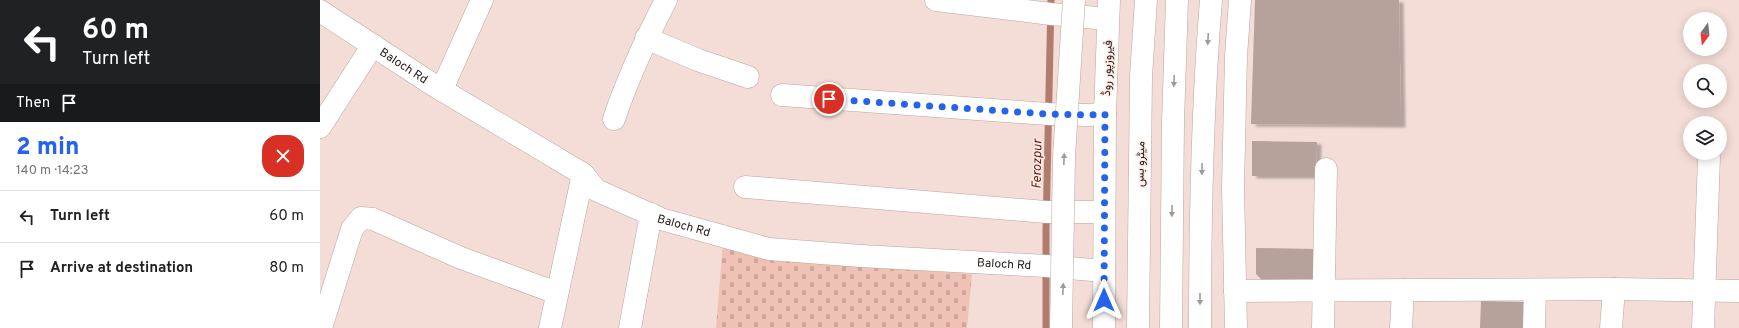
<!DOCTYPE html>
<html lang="en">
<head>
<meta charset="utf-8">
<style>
	:root { --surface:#fff; --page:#f2f2f2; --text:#202124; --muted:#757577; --line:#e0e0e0; --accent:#2563eb }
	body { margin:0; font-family:Overpass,Vazirmatn,sans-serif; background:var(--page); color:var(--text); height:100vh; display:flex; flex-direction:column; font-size:15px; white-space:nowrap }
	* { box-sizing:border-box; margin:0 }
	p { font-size:13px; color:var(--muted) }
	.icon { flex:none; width:22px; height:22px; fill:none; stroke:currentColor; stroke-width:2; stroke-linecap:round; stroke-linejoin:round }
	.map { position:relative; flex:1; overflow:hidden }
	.panel { display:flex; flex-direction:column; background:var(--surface); width:320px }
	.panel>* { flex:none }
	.guide { background:#202124; color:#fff; overflow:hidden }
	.needle { width:26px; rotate:195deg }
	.tools { position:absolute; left:1363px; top:12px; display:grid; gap:8px }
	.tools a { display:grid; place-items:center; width:44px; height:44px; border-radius:50%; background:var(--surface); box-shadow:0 2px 10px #0003; font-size:20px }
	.pin { position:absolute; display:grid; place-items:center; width:34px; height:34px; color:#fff; margin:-17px; border:2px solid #fff; border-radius:50%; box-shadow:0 1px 4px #0007 }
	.me { position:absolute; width:44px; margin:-22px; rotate:0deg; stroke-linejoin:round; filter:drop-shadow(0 0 3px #0008) }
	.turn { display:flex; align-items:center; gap:14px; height:84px; padding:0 16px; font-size:18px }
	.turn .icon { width:52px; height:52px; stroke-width:2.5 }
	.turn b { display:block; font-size:28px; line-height:34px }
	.then { display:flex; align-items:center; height:38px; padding:0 16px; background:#0003; gap:8px; font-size:15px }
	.round { display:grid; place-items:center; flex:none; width:42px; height:42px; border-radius:16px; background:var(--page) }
	.summary { display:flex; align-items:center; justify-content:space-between; height:68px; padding:0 16px }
	h1 { font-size:24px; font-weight:800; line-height:30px; color:var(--accent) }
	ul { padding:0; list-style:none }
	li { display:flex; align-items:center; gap:12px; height:52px; padding:0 16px; border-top:1px solid var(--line) }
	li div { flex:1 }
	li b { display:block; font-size:15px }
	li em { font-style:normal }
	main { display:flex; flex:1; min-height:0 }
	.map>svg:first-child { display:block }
	.cemetery { fill:url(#cemetery-stones) }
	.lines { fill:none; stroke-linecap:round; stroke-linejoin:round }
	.stream { stroke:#b17c6d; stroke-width:7 }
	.building { fill:#b6a19b; filter:url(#shadow) }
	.minor-casing { stroke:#bba59f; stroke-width:23 }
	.major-casing { stroke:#bba59f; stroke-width:23 }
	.minor { stroke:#fff; stroke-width:22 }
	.major { stroke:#fff; stroke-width:22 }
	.major-bridge-casing { stroke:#bba59f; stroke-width:23; stroke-linecap:butt }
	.major-bridge { stroke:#fff; stroke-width:22 }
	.oneway { fill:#9e9b99 }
	.route { stroke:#2563eb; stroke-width:7; stroke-dasharray:0 12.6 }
	.labels { text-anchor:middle; stroke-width:3; stroke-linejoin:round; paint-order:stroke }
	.street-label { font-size:12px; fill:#28201d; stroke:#feebe6 }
	.water-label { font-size:13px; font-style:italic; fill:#5f1f0e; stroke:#feebe6 }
</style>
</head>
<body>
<main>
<section class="panel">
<div class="guide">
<div class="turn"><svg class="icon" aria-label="left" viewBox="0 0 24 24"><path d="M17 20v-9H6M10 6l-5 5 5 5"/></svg><div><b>60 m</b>Turn left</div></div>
<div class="then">Then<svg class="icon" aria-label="arrive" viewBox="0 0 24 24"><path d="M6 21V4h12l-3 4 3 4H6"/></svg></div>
</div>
<div class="summary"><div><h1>2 min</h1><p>140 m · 14:23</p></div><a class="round" style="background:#d93025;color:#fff"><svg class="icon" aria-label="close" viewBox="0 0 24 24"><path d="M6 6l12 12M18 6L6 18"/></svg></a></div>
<ul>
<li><svg class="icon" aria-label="left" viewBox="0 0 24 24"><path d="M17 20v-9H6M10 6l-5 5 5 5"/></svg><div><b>Turn left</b></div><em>60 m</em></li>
<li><svg class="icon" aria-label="arrive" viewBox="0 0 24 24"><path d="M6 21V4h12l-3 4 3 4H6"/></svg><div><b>Arrive at destination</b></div><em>80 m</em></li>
</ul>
</section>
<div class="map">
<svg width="1419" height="328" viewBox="0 0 1419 328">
	<defs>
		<pattern id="cemetery-stones" width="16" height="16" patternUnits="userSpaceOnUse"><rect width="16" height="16" fill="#f0c2b5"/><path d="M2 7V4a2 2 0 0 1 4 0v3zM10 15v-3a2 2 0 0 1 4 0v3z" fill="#cea69b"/></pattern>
		<filter id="shadow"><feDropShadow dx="4.5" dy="2.5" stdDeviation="1" flood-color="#0004"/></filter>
	</defs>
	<rect width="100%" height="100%" fill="#f4ddd7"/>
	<path class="cemetery" d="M 403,241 L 440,257 L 652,274 L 647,328 L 396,328 Z"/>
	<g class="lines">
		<path class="stream" d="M 726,328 L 726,230 L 731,0"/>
	</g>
	<path class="building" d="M 935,0 L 1079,0 L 1081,125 L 931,124 Z
		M 932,141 L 997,142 L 996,176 L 932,176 Z
		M 936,248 L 996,249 L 996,281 L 943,281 L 936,274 Z
		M 1161,301 L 1207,302 L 1206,328 L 1160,328 Z"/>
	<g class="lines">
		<g class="minor-casing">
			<g id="minor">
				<path d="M 616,0 L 731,14 L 788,19"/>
				<path id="s1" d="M 0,11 L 115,86 L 263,174 L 276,190 L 341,219 L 449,249 L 541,256 L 726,266 L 784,271"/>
				<path d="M 326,38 L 378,60 L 428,77"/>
				<path d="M 122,89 L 162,0"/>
				<path d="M 462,95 L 728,114 L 767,115 L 785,114"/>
				<path d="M 294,119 C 308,77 326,39 346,0"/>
				<path d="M 0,127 L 53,45"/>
				<path d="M 425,187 L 726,212 L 784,212"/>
				<path d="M 915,291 L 1294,289 L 1419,291"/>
				<path d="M 1,328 L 32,229 L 41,218 L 53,219 L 141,258 L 237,293"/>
				<path d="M 230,328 L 263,174"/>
				<path d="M 310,328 L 331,214"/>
				<path d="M 818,328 L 821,77 L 826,0"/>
				<path d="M 916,328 L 913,187 L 916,56 L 920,0"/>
				<path d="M 1003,328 L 1006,169"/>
				<path d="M 1081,328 L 1083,290"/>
				<path d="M 1214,328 L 1215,290"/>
				<path d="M 1291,328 L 1294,289"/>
				<path d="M 1383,328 L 1389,157"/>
			</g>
		</g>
		<g class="major-casing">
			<path id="major" d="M 784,328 L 785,114 L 789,0
				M 851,328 L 853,122 L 857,0
				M 880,328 C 880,219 882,109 891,0"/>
		</g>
		<use href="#minor" class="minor"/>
		<use href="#major" class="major"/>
		<g class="major-bridge-casing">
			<path id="major-bridge" d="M 741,328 L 744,157 L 754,0"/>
		</g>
		<use href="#major-bridge" class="major-bridge"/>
	</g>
	<defs><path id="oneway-solid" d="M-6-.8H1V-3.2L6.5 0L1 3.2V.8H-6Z"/></defs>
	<g class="oneway">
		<use href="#oneway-solid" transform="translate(888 39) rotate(93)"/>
		<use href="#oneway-solid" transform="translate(854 81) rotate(92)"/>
		<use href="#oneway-solid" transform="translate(744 159) rotate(-88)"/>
		<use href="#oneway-solid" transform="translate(882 169) rotate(91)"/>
		<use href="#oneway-solid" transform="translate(852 211) rotate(91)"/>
		<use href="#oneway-solid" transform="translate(743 289) rotate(-88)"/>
		<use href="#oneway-solid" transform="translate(880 299) rotate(90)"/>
	</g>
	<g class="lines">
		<path class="route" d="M 509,99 L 728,114 L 767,115 L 785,114 L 784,300"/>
	</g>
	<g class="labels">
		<g class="street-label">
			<text dy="4" stroke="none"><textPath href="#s1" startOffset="100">Baloch Rd</textPath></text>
			<text transform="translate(787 68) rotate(-88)" y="4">فیروزپور روڈ</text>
			<text transform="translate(820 164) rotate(-89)" y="4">میٹرو بس</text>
			<text dy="4" stroke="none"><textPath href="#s1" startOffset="425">Baloch Rd</textPath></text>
			<text dy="4" stroke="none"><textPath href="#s1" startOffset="749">Baloch Rd</textPath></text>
		</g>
		<g class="water-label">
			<text transform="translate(716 164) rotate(-89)" y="5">Ferozpur</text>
		</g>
	</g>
</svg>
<div class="tools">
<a><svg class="needle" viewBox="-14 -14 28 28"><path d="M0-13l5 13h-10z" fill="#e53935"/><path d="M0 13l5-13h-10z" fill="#757577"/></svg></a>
<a><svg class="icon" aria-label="search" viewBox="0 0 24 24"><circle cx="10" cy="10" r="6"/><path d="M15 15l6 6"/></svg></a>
<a><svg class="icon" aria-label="layers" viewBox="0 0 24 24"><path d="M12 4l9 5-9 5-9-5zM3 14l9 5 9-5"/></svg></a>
</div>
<div class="pin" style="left:509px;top:99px;background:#d93025"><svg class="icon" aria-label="arrive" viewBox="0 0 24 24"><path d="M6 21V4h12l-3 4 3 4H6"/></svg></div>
<svg class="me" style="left:784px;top:300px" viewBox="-20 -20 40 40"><path d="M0-17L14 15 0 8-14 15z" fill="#2563eb" stroke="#fff" stroke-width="4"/></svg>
</div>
</main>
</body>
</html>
